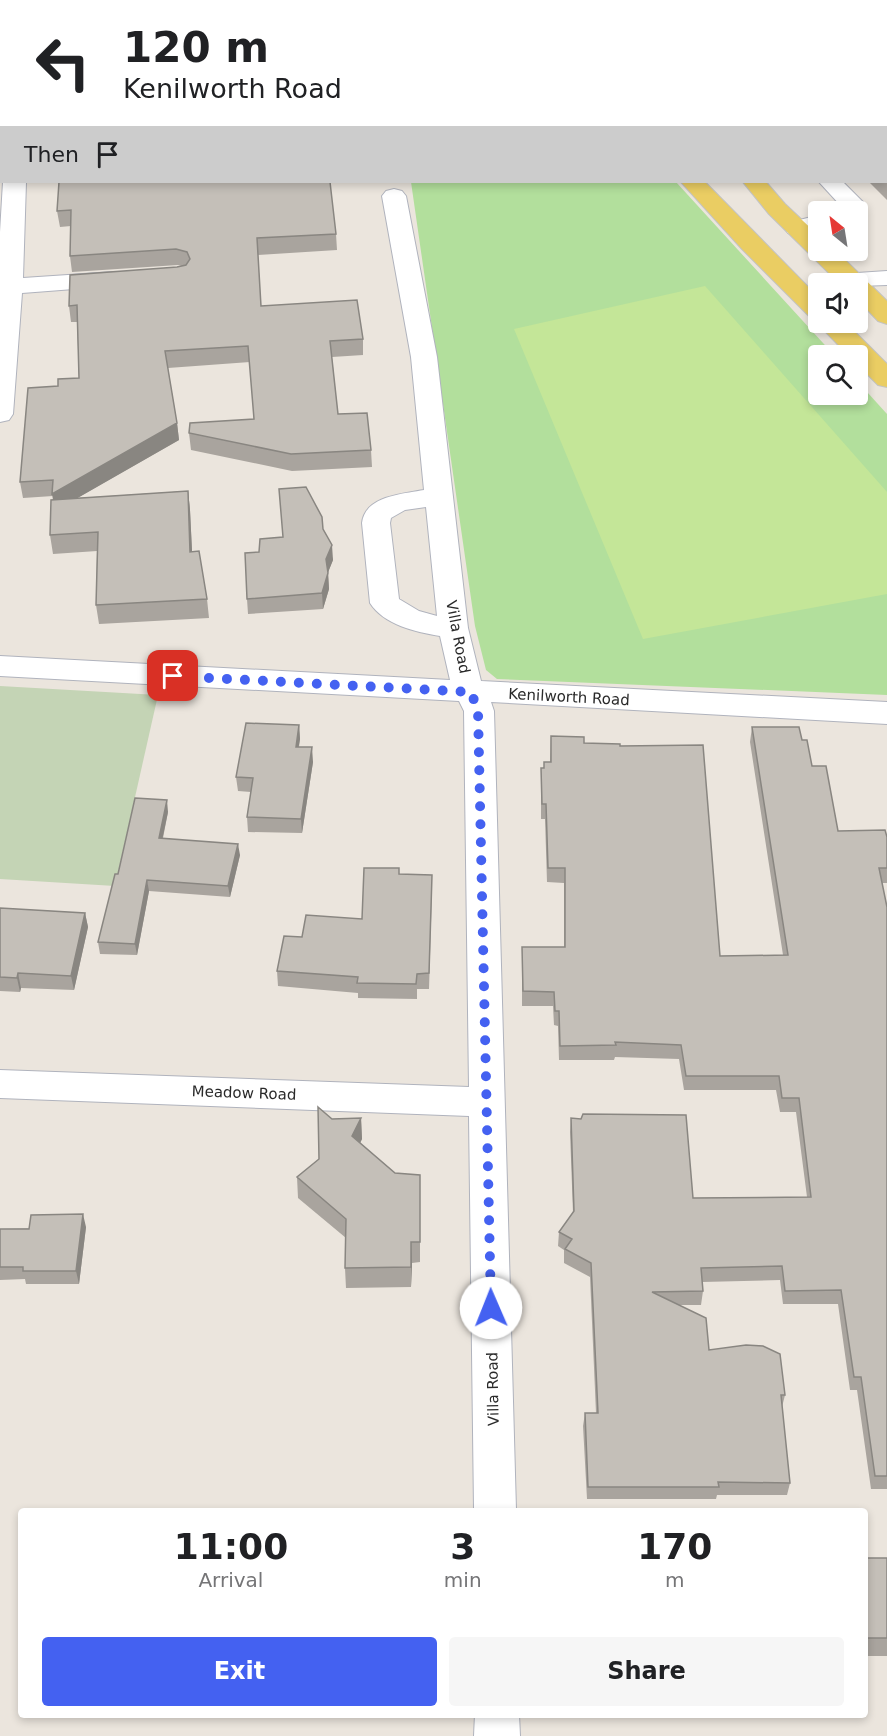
<!DOCTYPE html>
<html lang="en">
<head>
<meta charset="utf-8">
<style>
	:root { --surface:#fff; --page:#f6f6f6; --text:#202124; --muted:#757577; --accent:#4461f1 }
	body { margin:0; font-family:"DejaVu Sans",sans-serif; background:var(--page); color:var(--text); height:100vh; display:flex; flex-direction:column; font-size:22px; white-space:nowrap }
	* { box-sizing:border-box; margin:0 }
	p { font-size:20px; color:var(--muted) }
	.icon { flex:none; width:33px; height:33px; fill:none; stroke:currentColor; stroke-width:2; stroke-linecap:round; stroke-linejoin:round }
	.map { position:relative; flex:1; overflow:hidden }
	.details { position:absolute; left:18px; top:1508px; width:850px; height:210px; display:flex; flex-direction:column; background:var(--surface); border-radius:6px; box-shadow:0 3px 9px #0003 }
	.details>* { flex:none }
	.top-card { position:absolute; left:0px; top:0px; width:888px; height:183px; box-shadow:0 3px 9px #0003; background:#fff; color:var(--text); overflow:hidden }
	.needle { width:39px; rotate:330deg }
	.buttons { position:absolute; left:808px; top:201px; display:grid; gap:12px }
	.buttons a { display:grid; place-items:center; width:60px; height:60px; border-radius:6px; background:var(--surface); box-shadow:0 3px 9px #0003; font-size:30px }
	.pin { position:absolute; display:grid; place-items:center; width:51px; height:51px; color:#fff; margin:-26px; border-radius:12px; box-shadow:0 3px 9px #0006 }
	.me { position:absolute; width:66px; margin:-33px; rotate:359deg; stroke-linejoin:round; filter:drop-shadow(0 0 4px #0008) }
	.turn { display:flex; align-items:center; gap:21px; height:126px; padding:0 24px; font-size:27px }
	.turn .icon { width:78px; height:78px; stroke-width:2.5 }
	.turn b { display:block; font-size:42px; line-height:51px }
	.then { display:flex; align-items:center; height:57px; padding:0 24px; background:#0003; gap:12px; font-size:22px }
	.eta { display:flex; justify-content:space-evenly; align-items:center; height:102px; text-align:center }
	.eta b { font-size:36px; font-weight:700; line-height:42px }
	.primary-button { display:flex; gap:12px; margin-top:auto; padding:12px 24px }
	.primary-button a { flex:1; height:69px; border-radius:6px; background:var(--accent); color:#fff; font-size:24px; font-weight:700; line-height:69px; text-align:center }
	.primary-button a+a { background:var(--page); color:var(--text) }
	.map>svg:first-child { display:block }
	.green { fill:#b2df9c }
	.cemetery { fill:#c4d4b5 }
	.pitch { fill:#c4e698 }
	.lines { fill:none; stroke-linecap:round; stroke-linejoin:round }
	.minor-casing { stroke:#b0b3bd; stroke-width:2 }
	.major-casing { stroke:#c3c3c3; stroke-width:2 }
	.minor { fill:#fff; fill-rule:evenodd }
	.major { fill:#eacd63; fill-rule:evenodd }
	.wall { fill:#a9a49e }
	.shaded-wall { fill:#898681 }
	.building { fill:#c4bfb8; stroke:#898681; stroke-width:1.5 }
	.route { stroke:#4461f1; stroke-width:10; stroke-dasharray:0 18 }
	.labels { text-anchor:middle; stroke-width:4.5; stroke-linejoin:round; paint-order:stroke }
	.street-label { font-size:15px; fill:#2a2a2a; stroke:#fff }
</style>
</head>
<body>
<div class="map">
<svg width="887" height="1736" viewBox="0 0 887 1736">
	<rect width="100%" height="100%" fill="#ebe5dd"/>
	<path class="green" d="M 411,182 L 676,182 L 834,355 L 819,356 L 819,394 L 858,394 L 858,382 L 887,414 L 887,695 L 497,679 L 486,670 L 475,626 Z"/>
	<path class="cemetery" d="M 0,686 L 158,695 L 115,886 L 0,879 Z"/>
	<path class="pitch" d="M 705,286 L 887,492 L 887,594 L 643,639 L 514,329 Z"/>
	<g class="lines">
		<g class="minor-casing">
			<path id="minor" d="M 18,0 L 38,0 L 38,2 L 18,2 Z
				M 3,182 L 26,182 L 23,278 L 113,272 L 122,274 L 125,279 L 122,284 L 113,286 L 22,293 L 13,414 L 9,420 L 0,422 L 0,232 Z
				M 819,182 L 843,182 L 866,205 L 858,217 L 858,212 L 838,212 L 841,206 Z
				M 394,189 L 402,191 L 406,196 L 437,357 L 468,628 L 481,681 L 887,702 L 887,724 L 491,702 L 494,711 L 516,1510 L 474,1510 L 469,1116 L 0,1098 L 0,1070 L 469,1087 L 464,711 L 459,701 L 0,676 L 0,656 L 450,680 L 440,636 C 416,632 384,625 370,603 L 362,523 C 365,496 402,494 424,490 L 411,357 L 382,196 L 386,191 ZM 426,507 L 437,616 L 419,611 L 399,599 L 390,523 L 391,518 L 405,510 Z
				M 819,215 L 819,229 L 797,235 L 788,233 L 785,228 L 788,223 Z
				M 887,271 L 887,285 L 858,286 L 858,284 L 842,284 L 839,279 L 842,274 Z
				M 475,1714 L 519,1714 L 520,1736 L 474,1736 Z"/>
		</g>
		<g class="major-casing">
			<path id="major" d="M 573,0 L 593,0 L 594,2 L 573,2 Z
				M 616,0 L 636,0 L 615,2 Z
				M 681,182 L 705,182 L 819,298 L 819,322 L 845,322 L 887,364 L 887,387 L 878,385 L 858,365 L 858,356 L 849,356 L 821,327 L 817,322 L 819,320 L 810,317 L 742,249 Z
				M 743,182 L 766,182 L 785,204 L 819,236 L 819,250 L 835,250 L 887,301 L 887,324 L 878,321 L 858,300 L 858,284 L 840,284 L 769,214 Z"/>
		</g>
		<use href="#minor" class="minor"/>
		<use href="#major" class="major"/>
	</g>
	<path class="wall" d="M 713,0 L 887,0 L 887,200 L 869,182 L 886,182 L 886,2 L 713,2 Z
		M 59,182 L 336,234 L 337,250 L 258,255 L 261,306 L 363,339 L 363,355 L 332,357 L 338,414 L 371,450 L 372,467 L 292,471 L 191,450 L 189,433 L 254,419 L 250,362 L 168,368 L 177,423 L 179,440 L 77,498 L 188,491 L 190,510 L 192,552 L 207,599 L 209,618 L 99,624 L 96,605 L 97,551 L 53,554 L 50,535 L 53,500 L 53,496 L 23,498 L 20,482 L 58,386 L 79,378 L 77,322 L 71,322 L 69,306 L 182,266 L 178,265 L 72,272 L 70,256 L 71,226 L 60,227 L 57,211 Z
		M 323,529 L 333,560 L 328,572 L 329,589 L 323,609 L 248,614 L 247,599 L 259,552 L 283,537 Z
		M 299,725 L 300,739 L 299,747 L 313,762 L 302,833 L 248,832 L 247,817 L 251,792 L 238,791 L 236,777 Z
		M 752,727 L 802,740 L 838,831 L 887,837 L 887,883 L 882,883 L 887,907 L 887,1489 L 871,1489 L 857,1390 L 850,1390 L 838,1304 L 783,1304 L 780,1280 L 702,1282 L 703,1291 L 701,1305 L 680,1305 L 709,1350 L 785,1395 L 782,1407 L 790,1483 L 787,1495 L 717,1495 L 716,1499 L 587,1499 L 583,1426 L 585,1413 L 596,1413 L 590,1277 L 564,1263 L 564,1250 L 558,1246 L 559,1232 L 573,1213 L 570,1132 L 571,1118 L 693,1198 L 807,1197 L 796,1112 L 780,1112 L 776,1090 L 684,1090 L 679,1059 L 615,1057 L 614,1060 L 559,1060 L 558,1026 L 554,1025 L 553,1006 L 522,1006 L 522,947 L 564,947 L 564,883 L 547,882 L 545,819 L 541,819 L 541,768 L 543,768 L 550,762 L 551,736 L 584,743 L 620,746 L 720,956 L 783,955 L 750,742 Z
		M 168,812 L 163,838 L 240,855 L 230,897 L 149,891 L 137,955 L 100,954 L 98,942 L 118,874 Z
		M 399,874 L 432,890 L 429,989 L 417,989 L 417,999 L 358,998 L 358,993 L 278,986 L 277,971 L 302,937 L 362,919 Z
		M 0,908 L 85,913 L 88,927 L 74,990 L 21,988 L 20,992 L 0,991 Z
		M 361,1118 L 362,1139 L 360,1143 L 395,1173 L 420,1175 L 420,1262 L 412,1263 L 411,1287 L 346,1288 L 345,1268 L 346,1238 L 298,1198 L 297,1177 L 319,1159 L 332,1119 Z
		M 86,1227 L 79,1284 L 26,1284 L 25,1279 L 0,1280 L 0,1229 Z
		M 866,1558 L 887,1558 L 887,1656 L 866,1656 Z"/>
	<path class="shaded-wall" d="M 177,423 L 179,440 L 55,511 L 52,494 Z
		M 188,491 L 190,510 L 193,571 L 190,552 Z
		M 332,545 L 333,560 L 327,575 L 326,559 Z
		M 328,573 L 329,589 L 323,609 L 322,593 Z
		M 299,725 L 300,739 L 296,761 L 296,747 Z
		M 312,747 L 313,762 L 302,833 L 301,819 Z
		M 167,800 L 168,812 L 160,850 L 159,838 Z
		M 238,844 L 240,855 L 230,897 L 228,886 Z
		M 147,880 L 149,891 L 137,955 L 135,944 Z
		M 85,913 L 88,927 L 74,990 L 71,976 Z
		M 18,973 L 21,988 L 20,992 L 17,978 Z
		M 361,1118 L 362,1139 L 353,1157 L 352,1136 Z
		M 83,1214 L 86,1227 L 79,1284 L 76,1271 Z
		M 411,1242 L 412,1263 L 411,1287 Z"/>
	<path class="building" d="M 71,0 L 263,0 L 263,2 L 71,2 Z
		M 730,0 L 887,0 L 887,173 L 886,2 L 730,2 Z
		M 59,182 L 330,182 L 336,234 L 257,238 L 261,306 L 357,300 L 363,339 L 330,341 L 338,414 L 367,413 L 371,450 L 291,454 L 189,433 L 190,423 L 254,419 L 248,346 L 165,351 L 177,423 L 52,494 L 53,480 L 20,482 L 28,388 L 58,386 L 58,379 L 79,378 L 77,305 L 69,306 L 70,275 L 177,267 L 186,265 L 190,259 L 187,252 L 176,249 L 70,256 L 71,210 L 57,211 Z
		M 306,487 L 322,517 L 323,529 L 332,545 L 326,559 L 328,573 L 322,593 L 247,599 L 245,553 L 259,552 L 260,539 L 283,537 L 279,489 Z
		M 188,491 L 190,552 L 199,551 L 207,599 L 96,605 L 98,532 L 50,535 L 51,500 Z
		M 246,723 L 299,725 L 296,747 L 312,747 L 301,819 L 247,817 L 253,778 L 236,777 Z
		M 752,727 L 799,727 L 802,740 L 807,740 L 812,766 L 826,766 L 838,831 L 885,830 L 887,837 L 887,868 L 879,868 L 887,907 L 887,1476 L 875,1476 L 861,1377 L 854,1377 L 841,1290 L 785,1291 L 782,1266 L 701,1268 L 703,1291 L 652,1292 L 706,1318 L 709,1350 L 746,1345 L 763,1346 L 780,1354 L 785,1395 L 781,1395 L 790,1483 L 718,1482 L 719,1487 L 588,1487 L 585,1413 L 598,1413 L 591,1263 L 565,1249 L 572,1239 L 559,1232 L 574,1211 L 571,1118 L 581,1119 L 583,1114 L 686,1115 L 693,1198 L 811,1197 L 799,1098 L 782,1098 L 779,1076 L 686,1076 L 681,1045 L 615,1042 L 616,1045 L 560,1046 L 559,1011 L 555,1011 L 554,992 L 523,991 L 522,947 L 565,947 L 565,868 L 548,868 L 546,804 L 542,804 L 541,768 L 544,768 L 544,762 L 551,762 L 551,736 L 584,737 L 584,743 L 620,744 L 620,746 L 703,745 L 720,956 L 788,955 Z
		M 135,798 L 167,800 L 159,838 L 238,844 L 228,886 L 147,880 L 135,944 L 98,942 L 115,874 L 118,874 Z
		M 364,868 L 399,868 L 399,874 L 432,875 L 429,973 L 417,974 L 416,984 L 357,983 L 358,977 L 277,971 L 284,936 L 302,937 L 306,915 L 362,919 Z
		M 0,908 L 85,913 L 71,976 L 18,973 L 17,978 L 0,977 Z
		M 318,1107 L 332,1119 L 361,1118 L 352,1136 L 395,1173 L 420,1175 L 420,1242 L 411,1242 L 411,1267 L 345,1268 L 346,1219 L 297,1177 L 319,1159 Z
		M 83,1214 L 76,1271 L 23,1271 L 23,1267 L 0,1267 L 0,1229 L 29,1229 L 31,1215 Z
		M 866,1558 L 887,1558 L 887,1638 L 866,1638 Z"/>
	<g class="lines">
		<path class="route" d="M 173,676 L 471,692 L 478,711 L 491,1308"/>
	</g>
	<g class="labels">
		<g class="street-label">
			<text transform="translate(458 637) rotate(79)" y="5">Villa Road</text>
			<text transform="translate(569 697) rotate(3)" y="5">Kenilworth Road</text>
			<text transform="translate(244 1093) rotate(2)" y="5">Meadow Road</text>
			<text transform="translate(493 1389) rotate(-91)" y="5">Villa Road</text>
		</g>
	</g>
</svg>
<div class="buttons">
<a><svg class="needle" viewBox="-14 -14 28 28"><path d="M0-13l5 13h-10z" fill="#e53935"/><path d="M0 13l5-13h-10z" fill="#757577"/></svg></a>
<a><svg class="icon" aria-label="sound" viewBox="0 0 24 24"><path d="M4 9h4l5-4v14l-5-4H4zM17 9q2 3 0 6"/></svg></a>
<a><svg class="icon" aria-label="search" viewBox="0 0 24 24"><circle cx="10" cy="10" r="6"/><path d="M15 15l6 6"/></svg></a>
</div>
<div class="pin" style="left:173px;top:676px;background:#d93025"><svg class="icon" aria-label="arrive" viewBox="0 0 24 24"><path d="M6 21V4h12l-3 4 3 4H6"/></svg></div>
<svg class="me" style="left:491px;top:1308px" viewBox="-20 -20 40 40"><circle r="19" fill="#fff"/><path d="M0-13L10 11 0 6-10 11z" fill="#4461f1"/></svg>
<div class="top-card">
<div class="turn"><svg class="icon" aria-label="left" viewBox="0 0 24 24"><path d="M17 20v-9H6M10 6l-5 5 5 5"/></svg><div><b>120 m</b>Kenilworth Road</div></div>
<div class="then">Then<svg class="icon" aria-label="arrive" viewBox="0 0 24 24"><path d="M6 21V4h12l-3 4 3 4H6"/></svg></div>
</div>
<section class="details">
<div class="eta">
<div><b>11:00</b><p>Arrival</p></div>
<div><b>3</b><p>min</p></div>
<div><b>170</b><p>m</p></div>
</div>
<div class="primary-button"><a>Exit</a><a>Share</a></div>
</section>
</div>
</body>
</html>
